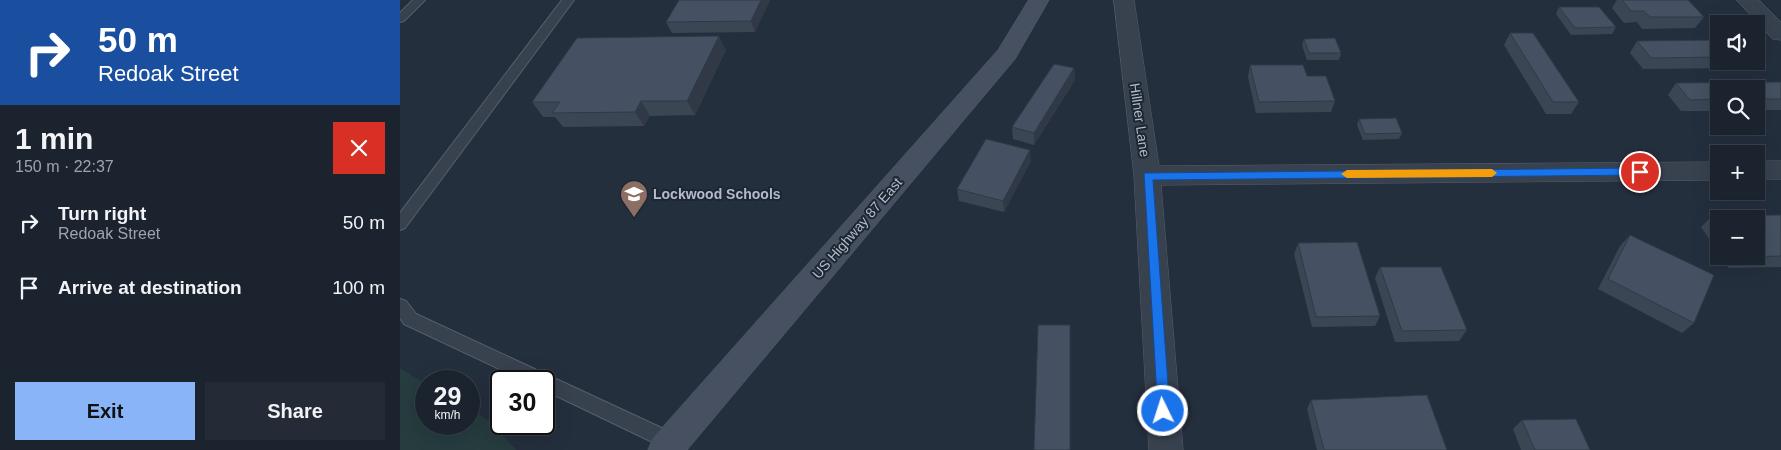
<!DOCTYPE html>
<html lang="en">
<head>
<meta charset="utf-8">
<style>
	:root { --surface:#1b232e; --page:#242b36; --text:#f1f3f6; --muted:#a0a4aa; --line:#39404a; --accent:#8ab4f8 }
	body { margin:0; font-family:Arial,sans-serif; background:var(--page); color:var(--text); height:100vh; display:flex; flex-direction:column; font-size:19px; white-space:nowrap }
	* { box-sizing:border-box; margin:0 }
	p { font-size:16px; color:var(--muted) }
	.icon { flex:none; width:28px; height:28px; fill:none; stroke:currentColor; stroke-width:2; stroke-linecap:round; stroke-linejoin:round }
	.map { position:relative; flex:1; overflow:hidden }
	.panel { display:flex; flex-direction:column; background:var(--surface); width:400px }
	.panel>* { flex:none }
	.guide { background:#1a4fa0; color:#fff; overflow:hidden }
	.controls { position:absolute; left:1310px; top:15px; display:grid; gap:10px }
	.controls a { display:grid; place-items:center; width:55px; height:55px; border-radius:0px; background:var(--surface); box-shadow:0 5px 20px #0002,0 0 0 1px var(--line); font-size:25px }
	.speed { position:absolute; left:15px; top:370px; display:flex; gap:10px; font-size:25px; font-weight:700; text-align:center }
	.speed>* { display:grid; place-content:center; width:65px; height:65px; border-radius:50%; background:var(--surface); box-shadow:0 5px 20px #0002,0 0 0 1px var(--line); line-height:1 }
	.speed small { font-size:12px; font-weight:400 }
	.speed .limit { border:2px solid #111; border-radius:8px; background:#fff; color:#111 }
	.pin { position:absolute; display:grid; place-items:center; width:42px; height:42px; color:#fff; margin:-21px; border:2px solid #fff; border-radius:50%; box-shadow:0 1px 5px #0007 }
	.me { position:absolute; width:55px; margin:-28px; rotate:356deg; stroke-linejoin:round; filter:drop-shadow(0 0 4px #0008) }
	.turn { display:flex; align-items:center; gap:18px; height:105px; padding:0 15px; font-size:22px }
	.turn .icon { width:65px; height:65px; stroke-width:2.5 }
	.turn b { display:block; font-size:35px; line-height:42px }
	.round { display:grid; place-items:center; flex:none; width:52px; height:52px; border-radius:0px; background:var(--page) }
	.head { display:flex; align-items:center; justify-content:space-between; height:85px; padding:0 15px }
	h1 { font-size:30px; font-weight:700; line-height:38px }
	.primary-button { display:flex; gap:10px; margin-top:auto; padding:10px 15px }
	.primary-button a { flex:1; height:58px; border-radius:0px; background:var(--accent); color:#111; font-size:20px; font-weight:700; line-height:58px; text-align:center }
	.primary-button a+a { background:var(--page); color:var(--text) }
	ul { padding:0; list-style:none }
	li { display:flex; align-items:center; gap:15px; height:65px; padding:0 15px }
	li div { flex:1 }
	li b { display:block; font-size:19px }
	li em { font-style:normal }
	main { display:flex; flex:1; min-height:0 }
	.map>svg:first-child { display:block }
	.green { fill:#263c3f }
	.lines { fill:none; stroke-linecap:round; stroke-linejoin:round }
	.lane-casing { stroke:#565f6c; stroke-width:2 }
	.street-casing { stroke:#565f6c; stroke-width:1 }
	.secondary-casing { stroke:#565f6c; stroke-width:1 }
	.lane { fill:#38414e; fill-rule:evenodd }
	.street { fill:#38414e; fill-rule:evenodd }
	.secondary { fill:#465061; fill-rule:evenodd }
	.wall { fill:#3b4654 }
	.shaded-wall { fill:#303945 }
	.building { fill:#455162; stroke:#303945 }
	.route { fill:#1a73e8; stroke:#114b97 }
	.slow { fill:#f59e0b }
	.labels { text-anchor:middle; stroke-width:4; stroke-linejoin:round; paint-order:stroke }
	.street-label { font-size:14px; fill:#b4bcc9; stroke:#1d2633 }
	.poi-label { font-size:14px; font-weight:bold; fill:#b4bcc9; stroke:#1d2633; text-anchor:start }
</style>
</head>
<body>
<main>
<section class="panel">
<div class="guide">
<div class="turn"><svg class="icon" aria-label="right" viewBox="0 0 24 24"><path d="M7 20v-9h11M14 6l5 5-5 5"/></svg><div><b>50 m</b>Redoak Street</div></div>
</div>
<div class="head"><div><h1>1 min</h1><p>150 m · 22:37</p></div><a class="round" style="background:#d93025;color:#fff"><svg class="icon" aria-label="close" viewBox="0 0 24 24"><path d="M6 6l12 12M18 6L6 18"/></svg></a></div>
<ul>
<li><svg class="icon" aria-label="right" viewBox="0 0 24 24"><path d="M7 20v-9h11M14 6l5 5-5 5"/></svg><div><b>Turn right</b><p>Redoak Street</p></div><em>50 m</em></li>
<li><svg class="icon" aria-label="arrive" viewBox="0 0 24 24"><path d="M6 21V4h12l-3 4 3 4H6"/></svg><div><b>Arrive at destination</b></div><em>100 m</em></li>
</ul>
<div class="primary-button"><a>Exit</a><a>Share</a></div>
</section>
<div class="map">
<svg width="1381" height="450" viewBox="0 0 1381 450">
	<rect width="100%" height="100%" fill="#242f3e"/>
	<path class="green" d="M 0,368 L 26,384 L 26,424 L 69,424 L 69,409 L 93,423 L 116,450 L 0,450 Z"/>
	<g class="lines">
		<g class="lane-casing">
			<path id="lane" d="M 13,0 L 25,0 L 4,21 L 0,22 L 0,13 Z
				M 162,0 L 174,0 L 5,228 L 0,230 L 0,213 Z
				M 0,299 L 6,301 L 16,314 L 279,436 L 281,442 L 279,448 L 265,448 L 144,390 L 144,381 L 125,381 L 4,324 L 0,318 Z"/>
		</g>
		<g class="street-casing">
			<path id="street" d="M 714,0 L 734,0 L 759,166 L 1319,162 L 1319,180 L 761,185 L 783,450 L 749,450 L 734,176 Z
				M 1337,0 L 1359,0 L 1381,22 L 1381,40 L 1373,39 Z
				M 1356,161 L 1381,161 L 1381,179 L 1356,179 Z"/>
		</g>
		<g class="secondary-casing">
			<path id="secondary" d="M 629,0 L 649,0 L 615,59 L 287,450 L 248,450 L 253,438 L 598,50 Z"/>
		</g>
		<use href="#lane" class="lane"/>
		<use href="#street" class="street"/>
		<use href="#secondary" class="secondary"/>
	</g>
	<path class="wall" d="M 370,0 L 355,32 L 272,33 L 266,22 Z
		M 1217,0 L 1288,0 L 1304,17 L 1295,28 L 1242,29 L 1237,22 L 1224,23 L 1212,8 Z
		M 1159,7 L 1216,27 L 1212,34 L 1171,35 L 1156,14 Z
		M 1110,33 L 1179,102 L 1171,114 L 1146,114 L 1104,45 Z
		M 904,39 L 941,53 L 939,60 L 907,60 L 902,45 Z
		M 1319,40 L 1319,61 L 1344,61 L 1338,68 L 1243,69 L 1230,53 L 1237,41 Z
		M 326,50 L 295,115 L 250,116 L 244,126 L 163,127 L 155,117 L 143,117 L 132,102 Z
		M 850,65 L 935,101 L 931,112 L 856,113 L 848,77 Z
		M 674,68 L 675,80 L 634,145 L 613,139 L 612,127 Z
		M 1381,82 L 1381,110 L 1356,110 L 1356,89 L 1319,89 L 1319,111 L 1281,111 L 1268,95 L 1276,83 Z
		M 959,119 L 1002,133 L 999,139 L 963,140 L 957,125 Z
		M 631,161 L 604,212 L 559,201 L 557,189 Z
		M 1381,215 L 1381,267 L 1329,268 L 1321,256 L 1356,256 L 1319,219 L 1319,253 L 1301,227 L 1312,216 Z
		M 1230,235 L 1294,323 L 1282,333 L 1198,289 L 1220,246 Z
		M 898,243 L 980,316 L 975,326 L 912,327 L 894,254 Z
		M 980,267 L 1067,330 L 1059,341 L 995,342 L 975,278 Z
		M 911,400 L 1047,450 L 917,450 L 907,409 Z
		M 1122,420 L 1190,450 L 1121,450 L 1113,429 Z"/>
	<path class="shaded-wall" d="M 361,0 L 370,0 L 355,32 L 351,21 Z
		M 319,36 L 326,50 L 295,115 L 287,101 Z
		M 674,68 L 675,80 L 634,145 L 634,133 Z
		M 241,101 L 250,116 L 244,126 L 235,112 Z
		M 630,150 L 631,161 L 604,212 L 603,201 Z"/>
	<path class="building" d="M 279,0 L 361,0 L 351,21 L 266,22 Z
		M 1222,0 L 1288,0 L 1304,17 L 1250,17 L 1244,11 L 1231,11 Z
		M 1159,7 L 1199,7 L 1216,27 L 1175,28 Z
		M 1110,33 L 1133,33 L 1179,102 L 1153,102 Z
		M 319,36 L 287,101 L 241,101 L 235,112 L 152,113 L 160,102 L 132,102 L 177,38 Z
		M 935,38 L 941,53 L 909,53 L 904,39 Z
		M 1319,40 L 1319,57 L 1251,58 L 1237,41 Z
		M 654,64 L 674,68 L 634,133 L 612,127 Z
		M 850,65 L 903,65 L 907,76 L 926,76 L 935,101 L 859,102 Z
		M 1381,82 L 1381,99 L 1356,99 L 1356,89 L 1319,89 L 1319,99 L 1290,100 L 1276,83 Z
		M 996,118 L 1002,133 L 965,134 L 959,119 Z
		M 586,139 L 630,150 L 603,201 L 557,189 Z
		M 1381,215 L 1381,256 L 1341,257 L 1356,256 L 1356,219 L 1319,219 L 1319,226 L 1312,216 Z
		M 1230,235 L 1314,275 L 1294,323 L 1208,279 Z
		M 957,242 L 980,316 L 916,317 L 898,243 Z
		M 980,267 L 1041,267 L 1067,330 L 1002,331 Z
		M 638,325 L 670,325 L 670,450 L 634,450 Z
		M 1027,395 L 1047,450 L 924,450 L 911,400 Z
		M 1176,419 L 1190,450 L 1135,450 L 1122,420 Z"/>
	<path class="route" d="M 1240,168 L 1245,172 L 1240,175 L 753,180 L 770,411 L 768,415 L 763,417 L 758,415 L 744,173 Z"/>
	<path class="slow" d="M 1092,169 L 1097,173 L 1092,177 L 947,178 L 941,174 L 947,170 Z"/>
	<defs>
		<g id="school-pin" transform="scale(1.4375)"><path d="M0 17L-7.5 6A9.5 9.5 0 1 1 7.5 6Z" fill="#8d6e63" stroke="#1d2633"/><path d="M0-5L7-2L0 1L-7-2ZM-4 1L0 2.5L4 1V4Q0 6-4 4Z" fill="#fff"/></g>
	</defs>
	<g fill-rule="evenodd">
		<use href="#school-pin" x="234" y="194"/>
	</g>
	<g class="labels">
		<g class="street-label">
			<text transform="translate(740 120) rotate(82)" y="5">Hillner Lane</text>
			<text transform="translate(457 228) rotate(-49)" y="5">US Highway 87 East</text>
		</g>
		<g class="poi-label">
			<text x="253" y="199">Lockwood Schools</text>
		</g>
	</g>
</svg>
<div class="controls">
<a><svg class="icon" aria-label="sound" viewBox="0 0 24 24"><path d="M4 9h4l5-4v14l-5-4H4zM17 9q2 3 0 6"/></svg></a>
<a><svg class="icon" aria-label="search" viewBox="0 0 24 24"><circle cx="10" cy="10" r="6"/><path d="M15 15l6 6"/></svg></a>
<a>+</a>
<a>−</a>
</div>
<div class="speed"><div>29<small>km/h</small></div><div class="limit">30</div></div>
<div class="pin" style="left:1240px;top:172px;background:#d93025"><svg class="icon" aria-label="arrive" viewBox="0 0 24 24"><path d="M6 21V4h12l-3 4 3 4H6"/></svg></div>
<svg class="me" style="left:763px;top:411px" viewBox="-20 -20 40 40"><circle r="17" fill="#1a73e8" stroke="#fff" stroke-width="3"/><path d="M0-11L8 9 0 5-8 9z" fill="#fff"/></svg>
</div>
</main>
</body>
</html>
